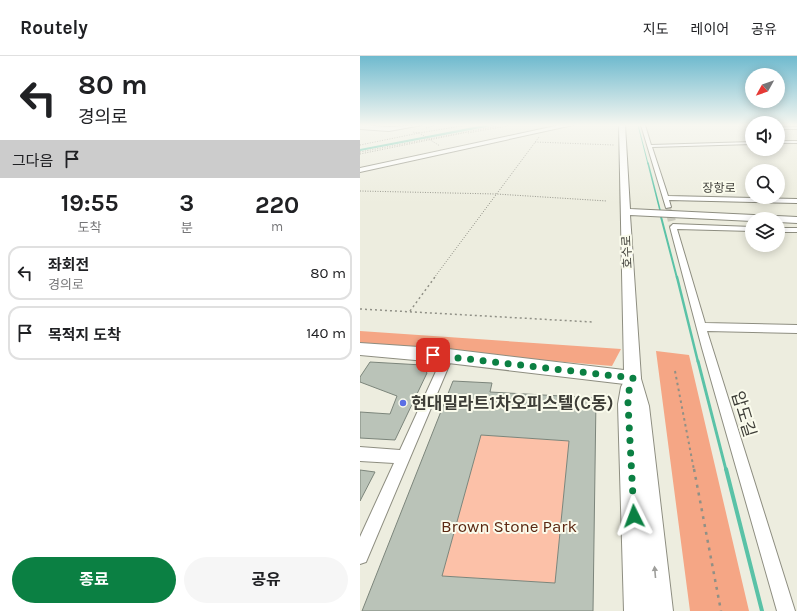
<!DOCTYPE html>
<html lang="ko">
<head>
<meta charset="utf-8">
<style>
	:root { --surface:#fff; --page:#f6f6f6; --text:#202124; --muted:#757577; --line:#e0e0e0; --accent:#0b8043 }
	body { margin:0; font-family:Karla,"Noto Sans KR",sans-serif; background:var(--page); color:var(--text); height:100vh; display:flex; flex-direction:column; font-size:15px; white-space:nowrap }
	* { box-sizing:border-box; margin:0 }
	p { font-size:13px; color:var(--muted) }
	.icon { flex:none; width:22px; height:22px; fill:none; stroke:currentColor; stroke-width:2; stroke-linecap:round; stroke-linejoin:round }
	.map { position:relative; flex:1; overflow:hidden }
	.drawer { display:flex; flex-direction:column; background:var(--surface); width:360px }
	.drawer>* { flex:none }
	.banner { background:#fff; color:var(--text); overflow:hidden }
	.needle { width:26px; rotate:230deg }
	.controls { position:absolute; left:385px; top:12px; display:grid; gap:8px }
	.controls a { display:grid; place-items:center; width:40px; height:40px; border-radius:50%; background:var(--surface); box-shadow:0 2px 10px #0003; font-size:20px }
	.pin { position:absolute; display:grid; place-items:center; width:34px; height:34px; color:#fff; margin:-17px; border-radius:8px; box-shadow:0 2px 6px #0006 }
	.me { position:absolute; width:44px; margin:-22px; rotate:357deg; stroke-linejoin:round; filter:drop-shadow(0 0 3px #0008) }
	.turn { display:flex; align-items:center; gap:14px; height:84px; padding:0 12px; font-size:18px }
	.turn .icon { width:52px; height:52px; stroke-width:2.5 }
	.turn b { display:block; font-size:28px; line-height:34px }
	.then { display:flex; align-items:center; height:38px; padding:0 12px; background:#0003; gap:8px; font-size:15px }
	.eta { display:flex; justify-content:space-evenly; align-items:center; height:68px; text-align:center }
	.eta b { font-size:24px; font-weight:700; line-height:28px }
	.primary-button { display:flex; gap:8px; margin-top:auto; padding:8px 12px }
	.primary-button a { flex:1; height:46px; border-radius:24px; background:var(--accent); color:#fff; font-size:16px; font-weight:700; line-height:46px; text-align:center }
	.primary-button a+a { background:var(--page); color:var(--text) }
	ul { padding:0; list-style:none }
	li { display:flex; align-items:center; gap:12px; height:54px; margin:0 8px 6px; padding:0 4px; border:2px solid var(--line); border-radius:12px }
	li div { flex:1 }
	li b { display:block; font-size:15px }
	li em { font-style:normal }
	header { display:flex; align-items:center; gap:24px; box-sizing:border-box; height:56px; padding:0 20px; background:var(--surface); border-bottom:1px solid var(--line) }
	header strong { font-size:19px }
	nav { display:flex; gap:22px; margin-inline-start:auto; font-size:14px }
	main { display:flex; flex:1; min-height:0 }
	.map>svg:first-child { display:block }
	.green { fill:#fcc1a8 }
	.forest { fill:#f5a685 }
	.water { fill:#5ac2a7 }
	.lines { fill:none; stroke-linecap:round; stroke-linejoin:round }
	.stream-far5 { stroke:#5ac2a7; stroke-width:1 }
	.stream-far4 { stroke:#5ac2a7; stroke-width:1.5 }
	.stream-far3 { stroke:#5ac2a7; stroke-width:2 }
	.stream-far2 { stroke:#5ac2a7; stroke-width:2.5 }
	.stream-far1 { stroke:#5ac2a7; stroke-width:3 }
	.stream { stroke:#5ac2a7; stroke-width:4 }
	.building { fill:#bac3b8; stroke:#7c857b; fill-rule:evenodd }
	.street-tunnel-far1 { stroke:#cacabd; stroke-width:5.5; stroke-dasharray:5.5 3; stroke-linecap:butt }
	.street-tunnel { stroke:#cacabd; stroke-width:8; stroke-dasharray:8 3.5; stroke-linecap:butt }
	.street-casing { stroke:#8e8e81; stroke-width:2 }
	.secondary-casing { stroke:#8e8e81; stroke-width:2 }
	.primary-casing { stroke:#8e8e81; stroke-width:2 }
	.highway-casing { stroke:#8e8e81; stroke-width:2 }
	.path-far3 { stroke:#909086; stroke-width:1; stroke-dasharray:1 1.5; stroke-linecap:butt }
	.path-far2 { stroke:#909086; stroke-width:1.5; stroke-dasharray:2 3; stroke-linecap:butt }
	.path-far1 { stroke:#909086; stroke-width:2; stroke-dasharray:2.5 3.5; stroke-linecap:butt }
	.path { stroke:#909086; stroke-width:2.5; stroke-dasharray:3 5; stroke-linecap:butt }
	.street { fill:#fff; fill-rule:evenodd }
	.secondary { fill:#fff; fill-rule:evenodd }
	.primary { fill:#fff; fill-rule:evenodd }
	.highway { fill:#fff; fill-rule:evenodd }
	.oneway { fill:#9e9e9b }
	.route { stroke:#0b8043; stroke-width:7; stroke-dasharray:0 12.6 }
	.poi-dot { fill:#5a6fe5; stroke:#fafbec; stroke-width:1.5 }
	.labels { text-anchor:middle; stroke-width:4; stroke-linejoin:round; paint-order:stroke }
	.far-street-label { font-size:12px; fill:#3d3d37; stroke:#fafbec }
	.near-poi-label { font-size:17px; font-weight:bold; fill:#3d3d37; stroke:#fafbec; text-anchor:start }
	.near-street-label { font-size:17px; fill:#3d3d37; stroke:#fafbec }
	.near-park-label { font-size:17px; fill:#5c2913; stroke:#fafbec }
</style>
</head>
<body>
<header>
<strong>Routely</strong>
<nav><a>지도</a><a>레이어</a><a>공유</a></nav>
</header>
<main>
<section class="drawer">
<div class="banner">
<div class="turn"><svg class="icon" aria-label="left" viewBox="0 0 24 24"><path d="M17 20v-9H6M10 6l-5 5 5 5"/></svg><div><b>80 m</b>경의로</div></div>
<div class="then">그다음<svg class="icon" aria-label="arrive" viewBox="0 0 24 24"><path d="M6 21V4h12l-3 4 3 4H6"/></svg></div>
</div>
<div class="eta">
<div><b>19:55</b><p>도착</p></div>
<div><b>3</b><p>분</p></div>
<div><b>220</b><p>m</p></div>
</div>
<ul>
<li><svg class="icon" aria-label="left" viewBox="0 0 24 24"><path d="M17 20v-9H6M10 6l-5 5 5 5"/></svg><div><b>좌회전</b><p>경의로</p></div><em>80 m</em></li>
<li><svg class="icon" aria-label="arrive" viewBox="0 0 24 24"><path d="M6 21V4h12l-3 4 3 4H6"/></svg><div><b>목적지 도착</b></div><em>140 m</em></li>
</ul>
<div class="primary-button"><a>종료</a><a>공유</a></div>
</section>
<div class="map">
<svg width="437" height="555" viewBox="0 0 437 555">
	<rect width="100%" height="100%" fill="#ededdf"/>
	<path class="green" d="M 121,379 L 209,385 L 195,527 L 82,520 Z"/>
	<path class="forest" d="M 0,275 L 261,293 L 252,310 L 0,289 Z
		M 296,295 L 329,299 L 389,555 L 330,555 Z"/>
	<path class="water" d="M 124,69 L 137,69 L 0,95 L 0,93 Z"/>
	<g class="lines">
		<path class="stream-far5" d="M 278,69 L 288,108"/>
		<path class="stream-far4" d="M 288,107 L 301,158"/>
		<path class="stream-far3" d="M 300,157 L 317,222"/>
		<path class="stream-far2" d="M 317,221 L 338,306"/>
		<path class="stream-far1" d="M 338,305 L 366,414"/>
		<path class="stream" d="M 366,413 L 402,555"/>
	</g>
	<path class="building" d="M 10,306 L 62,309 L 67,317 L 35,384 L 0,382 L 0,356 L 30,358 L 37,340 L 0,326 L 0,321 Z
		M 93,325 L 132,327 L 130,336 L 236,342 L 233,555 L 2,555 ZM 121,379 L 209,385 L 195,527 L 82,520 Z
		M 0,414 L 15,416 L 0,445 Z"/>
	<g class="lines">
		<path class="street-tunnel-far1" d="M 308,151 L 310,158"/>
		<path class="street-tunnel" d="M 310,157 L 313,170"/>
		<g class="street-casing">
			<path id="street" d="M 281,69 L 285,69 L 291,89 L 392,86 L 392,88 L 292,91 L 308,140 L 437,143 L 437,147 L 309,144 L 311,151 L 306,152 Z
				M 422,71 L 437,71 L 437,73 L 421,73 Z
				M 418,85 L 437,85 L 437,87 L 418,87 Z
				M 313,168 L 392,171 L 392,175 L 317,173 L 345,267 L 437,269 L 437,277 L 347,275 L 435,555 L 417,555 L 342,292 L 310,171 Z
				M 418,172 L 437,172 L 437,176 L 418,176 Z
				M 88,296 L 92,297 L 93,300 L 6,506 L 0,508 L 0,481 L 34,407 L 0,405 L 0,391 L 40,394 L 83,300 L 84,297 Z"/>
		</g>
		<g class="secondary-casing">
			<path id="secondary" d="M 200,69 L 213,69 L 0,116 L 0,112 Z
				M 259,69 L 265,69 L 270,153 L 437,161 L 437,167 L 418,166 L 418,163 L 392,163 L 392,165 L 270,159 L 281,322 L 279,327 L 273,329 L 88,307 L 0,299 L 0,287 L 88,293 L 264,314 Z"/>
		</g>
		<g class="primary-casing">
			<path id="primary" d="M 273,314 L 279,316 L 289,350 L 313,555 L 264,555 L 258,348 L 261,331 L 264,325 L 267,316 Z"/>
		</g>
		<g class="highway-casing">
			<path id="highway" d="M 0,69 L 29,71 L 62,69 L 29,75 L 0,73 Z"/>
		</g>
		<path class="path-far3" d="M 66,72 L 75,69
			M 59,77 L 108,69
			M 108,77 L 152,69
			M 61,78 L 80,90
			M 175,86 L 254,89
			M 0,89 L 59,77 L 52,76
			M 0,96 L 143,69
			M 0,98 L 108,76
			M 0,135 L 136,138 L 247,145
			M 74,222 L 179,81"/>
		<path class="path-far2" d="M 0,253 L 232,266
			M 50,255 L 75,221"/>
		<path class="path-far1" d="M 315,315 L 334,414"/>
		<path class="path" d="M 334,413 L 361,555"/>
		<use href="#street" class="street"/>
		<use href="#secondary" class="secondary"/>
		<use href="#primary" class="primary"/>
		<use href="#highway" class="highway"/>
	</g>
	<defs><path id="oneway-solid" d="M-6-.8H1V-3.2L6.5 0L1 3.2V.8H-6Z"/></defs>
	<use class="oneway" href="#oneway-solid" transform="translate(295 516) rotate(-95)"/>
	<linearGradient id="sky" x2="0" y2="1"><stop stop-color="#6fbace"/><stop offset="0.47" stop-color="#f7f7f1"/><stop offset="1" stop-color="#f7f7f1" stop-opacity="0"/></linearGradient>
	<rect width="437" height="147" fill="url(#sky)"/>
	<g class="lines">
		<path class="route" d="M 73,299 L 273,322 L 268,338 L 268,348 L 274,460"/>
	</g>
	<circle class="poi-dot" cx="43" cy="347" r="4"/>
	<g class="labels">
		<g class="far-street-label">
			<text transform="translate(359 132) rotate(1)" y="4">장항로</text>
			<text transform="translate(267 196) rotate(-93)" y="4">호수로</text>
		</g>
		<g class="near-poi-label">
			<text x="51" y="353">현대밀라트1차오피스텔(C동)</text>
		</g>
		<g class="near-street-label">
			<text transform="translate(384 358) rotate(73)" y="6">압도길</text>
		</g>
		<g class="near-park-label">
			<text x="149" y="476">Brown Stone Park</text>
		</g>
	</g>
</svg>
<div class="controls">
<a><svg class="needle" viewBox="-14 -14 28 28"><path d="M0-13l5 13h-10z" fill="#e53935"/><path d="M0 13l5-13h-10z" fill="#757577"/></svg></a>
<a><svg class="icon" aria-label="sound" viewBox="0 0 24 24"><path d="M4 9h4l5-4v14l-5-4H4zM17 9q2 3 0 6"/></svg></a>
<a><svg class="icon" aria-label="search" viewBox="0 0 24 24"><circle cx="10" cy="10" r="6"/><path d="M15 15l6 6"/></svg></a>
<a><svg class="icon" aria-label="layers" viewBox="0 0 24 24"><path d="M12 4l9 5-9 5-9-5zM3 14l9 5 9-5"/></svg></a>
</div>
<div class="pin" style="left:73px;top:299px;background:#d93025"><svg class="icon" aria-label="arrive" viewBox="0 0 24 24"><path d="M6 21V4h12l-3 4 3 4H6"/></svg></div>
<svg class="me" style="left:274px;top:460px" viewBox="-20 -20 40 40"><path d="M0-17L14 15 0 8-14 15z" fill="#0b8043" stroke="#fff" stroke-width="4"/></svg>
</div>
</main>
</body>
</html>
